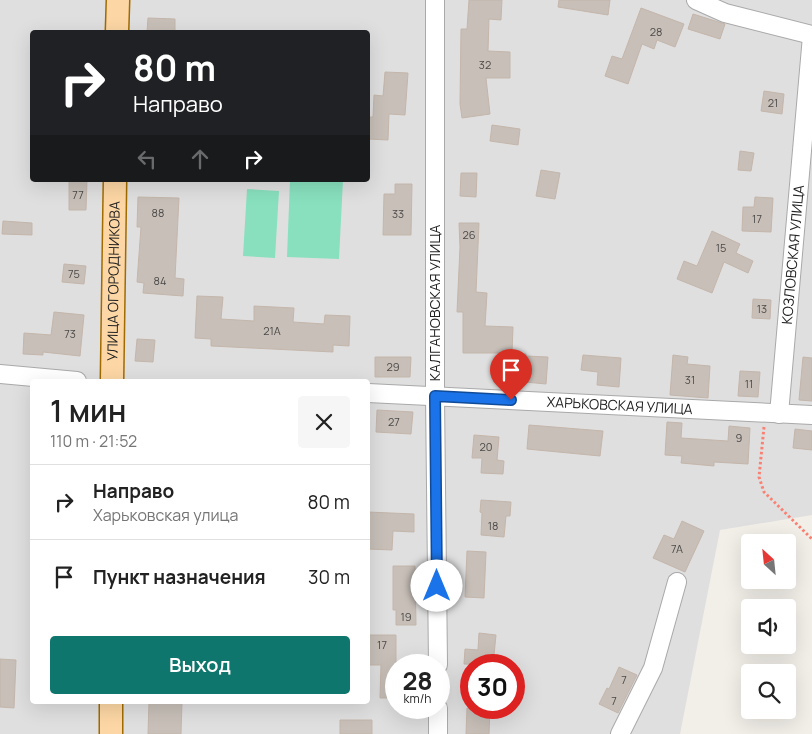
<!DOCTYPE html>
<html lang="ru">
<head>
<meta charset="utf-8">
<style>
	:root { --surface:#fff; --page:#f6f6f6; --text:#222; --muted:#767676; --line:#e0e0e0; --accent:#0f766e }
	body { margin:0; font-family:Manrope,sans-serif; background:var(--page); color:var(--text); height:100vh; display:flex; flex-direction:column; font-size:19px; white-space:nowrap }
	* { box-sizing:border-box; margin:0 }
	p { font-size:16px; color:var(--muted) }
	.icon { flex:none; width:28px; height:28px; fill:none; stroke:currentColor; stroke-width:2; stroke-linecap:round; stroke-linejoin:round }
	.map { position:relative; flex:1; overflow:hidden }
	.drawer { position:absolute; left:30px; top:379px; width:340px; height:325px; display:flex; flex-direction:column; background:var(--surface); border-radius:5px; box-shadow:0 5px 20px #0002 }
	.drawer>* { flex:none }
	.banner { position:absolute; left:30px; top:30px; width:340px; height:152px; border-radius:5px; box-shadow:0 5px 20px #0002; background:#202124; color:#fff; overflow:hidden }
	.needle { width:32px; rotate:333deg }
	.fabs { position:absolute; left:741px; top:534px; display:grid; gap:10px }
	.fabs a { display:grid; place-items:center; width:55px; height:55px; border-radius:5px; background:var(--surface); box-shadow:0 5px 20px #0002; font-size:25px }
	.speed { position:absolute; left:385px; top:654px; display:flex; gap:10px; font-size:25px; font-weight:700; text-align:center }
	.speed>* { display:grid; place-content:center; width:65px; height:65px; border-radius:50%; background:var(--surface); box-shadow:0 5px 20px #0002; line-height:1 }
	.speed small { font-size:12px; font-weight:400 }
	.speed .limit { border:8px solid #d22; background:#fff; color:#111 }
	.pin { position:absolute; display:grid; place-items:center; width:42px; height:42px; color:#fff; margin:-51px -21px; border-radius:50% 50% 50% 0; rotate:-45deg; box-shadow:0 0 5px #0007 }
	.pin .icon { rotate:45deg }
	.me { position:absolute; width:55px; margin:-28px; rotate:0deg; stroke-linejoin:round; filter:drop-shadow(0 0 4px #0008) }
	.turn { display:flex; align-items:center; gap:18px; height:105px; padding:0 20px; font-size:22px }
	.turn .icon { width:65px; height:65px; stroke-width:2.5 }
	.turn b { display:block; font-size:35px; line-height:42px }
	.lanes { display:flex; align-items:center; height:48px; padding:0 20px; background:#0003; justify-content:center; gap:25px; direction:ltr }
	.lanes .off { opacity:.35 }
	.round { display:grid; place-items:center; flex:none; width:52px; height:52px; border-radius:5px; background:var(--page) }
	.headline { display:flex; align-items:center; justify-content:space-between; height:85px; padding:0 20px }
	h1 { font-size:30px; font-weight:600; line-height:38px }
	.cta { display:flex; gap:10px; margin-top:auto; padding:10px 20px }
	.cta a { flex:1; height:58px; border-radius:5px; background:var(--accent); color:#fff; font-size:20px; font-weight:600; line-height:58px; text-align:center }
	ul { padding:0; list-style:none }
	li { display:flex; align-items:center; gap:15px; height:75px; padding:0 20px; border-top:1px solid var(--line) }
	li div { flex:1 }
	li b { display:block; font-size:19px }
	li em { font-style:normal }
	.map>svg:first-child { display:block }
	.residential { fill:#e0dfdf; fill-rule:evenodd }
	.pitch { fill:#88e0be }
	.building { fill:#c7bfb8; stroke:#c4b6ab }
	.lines { fill:none; stroke-linecap:round; stroke-linejoin:round }
	.minor-casing { stroke:#a9a9a9; stroke-width:20 }
	.major-casing { stroke:#a06b00; stroke-width:25 }
	.path { stroke:#fa8072; stroke-width:3; stroke-dasharray:2.5 2.5; stroke-linecap:butt }
	.minor { stroke:#fff; stroke-width:18 }
	.major { stroke:#fcd6a4; stroke-width:22 }
	.route-casing { stroke:#114b97; stroke-width:12 }
	.route { stroke:#1a73e8; stroke-width:9 }
	.labels { text-anchor:middle; stroke-width:5; stroke-linejoin:round; paint-order:stroke }
	.number-label { font-size:11px; fill:#4b4948 }
	.street-label { font-size:14px; fill:#222; stroke:#fff }
</style>
</head>
<body>
<div class="map">
<svg width="812" height="734" viewBox="0 0 812 734">
	<rect width="100%" height="100%" fill="#f2efe9"/>
	<path class="residential" d="M 0,0 L 812,0 L 812,515 L 720,530 L 680,734 L 0,734 ZM 32,32 L 368,32 L 368,180 L 32,180 ZM 32,381 L 368,381 L 368,701 L 32,701 ZM 396,665 L 439,665 L 439,708 L 396,708 ZM 471,665 L 514,665 L 514,708 L 471,708 Z"/>
	<path class="pitch" d="M 290,180 L 343,180 L 339,259 L 287,257 Z
		M 247,189 L 279,191 L 275,258 L 243,256 Z"/>
	<path class="building" d="M 469,0 L 502,0 L 501,20 L 489,19 L 488,51 L 510,52 L 510,78 L 486,78 L 490,114 L 462,118 L 460,104 L 461,29 L 467,29 Z
		M 559,0 L 610,0 L 608,15 L 558,7 Z
		M 641,8 L 684,24 L 675,47 L 657,40 L 654,49 L 642,44 L 628,84 L 605,76 L 612,56 L 622,59 Z
		M 693,14 L 725,24 L 720,39 L 688,29 Z
		M 148,18 L 175,19 L 175,32 L 147,32 Z
		M 385,72 L 408,73 L 405,115 L 389,114 L 388,140 L 368,139 L 368,117 L 373,117 L 374,95 L 383,96 Z
		M 764,91 L 784,94 L 782,114 L 761,111 Z
		M 492,125 L 520,129 L 518,145 L 490,141 Z
		M 740,151 L 754,153 L 751,171 L 738,170 Z
		M 541,170 L 560,173 L 555,199 L 536,196 Z
		M 461,173 L 477,173 L 476,197 L 460,196 Z
		M 69,180 L 87,180 L 86,210 L 69,210 Z
		M 395,184 L 412,184 L 411,235 L 383,235 L 384,194 L 395,194 Z
		M 138,197 L 179,198 L 175,278 L 184,279 L 183,296 L 143,293 L 144,283 L 137,282 L 141,227 L 137,227 Z
		M 755,197 L 773,198 L 771,232 L 742,231 L 743,207 L 754,207 Z
		M 3,221 L 32,223 L 32,235 L 2,234 Z
		M 459,223 L 479,223 L 476,292 L 487,293 L 485,326 L 513,327 L 512,353 L 463,353 L 463,312 L 457,312 L 460,247 Z
		M 712,231 L 740,244 L 736,253 L 753,261 L 748,273 L 724,262 L 712,293 L 677,279 L 684,261 L 697,266 Z
		M 64,264 L 86,266 L 84,284 L 62,282 Z
		M 197,296 L 223,297 L 221,319 L 254,321 L 254,306 L 294,308 L 293,322 L 324,324 L 325,315 L 350,316 L 349,346 L 333,345 L 333,352 L 211,346 L 211,339 L 195,338 Z
		M 753,299 L 771,300 L 770,319 L 752,318 Z
		M 54,312 L 84,315 L 80,356 L 43,352 L 43,355 L 23,354 L 24,333 L 51,335 Z
		M 137,339 L 155,340 L 153,362 L 135,361 Z
		M 504,353 L 526,354 L 526,356 L 548,357 L 546,384 L 525,382 L 525,383 L 503,383 Z
		M 583,355 L 621,358 L 619,387 L 597,385 L 598,372 L 581,370 Z
		M 673,355 L 688,357 L 687,364 L 710,366 L 708,398 L 670,395 Z
		M 375,357 L 411,357 L 410,377 L 375,377 Z
		M 803,357 L 812,358 L 812,401 L 799,400 Z
		M 740,371 L 760,372 L 758,397 L 738,396 Z
		M 377,410 L 413,412 L 411,434 L 376,432 Z
		M 667,422 L 682,423 L 681,438 L 728,441 L 729,426 L 750,428 L 748,464 L 714,462 L 714,466 L 681,463 L 682,456 L 665,455 Z
		M 529,425 L 603,431 L 600,456 L 527,449 Z
		M 795,429 L 812,431 L 812,450 L 793,448 Z
		M 474,435 L 499,437 L 497,460 L 504,461 L 503,474 L 481,473 L 482,458 L 472,458 Z
		M 481,500 L 511,502 L 510,516 L 506,516 L 504,537 L 481,535 L 482,513 L 480,512 Z
		M 368,512 L 414,514 L 414,532 L 393,531 L 392,550 L 368,549 Z
		M 682,521 L 704,531 L 685,572 L 653,558 L 664,535 L 674,539 Z
		M 467,551 L 486,552 L 484,598 L 465,597 Z
		M 393,566 L 415,566 L 416,625 L 396,625 L 396,610 L 393,610 Z
		M 479,633 L 496,635 L 493,665 L 464,664 L 465,649 L 478,650 Z
		M 368,635 L 396,635 L 396,698 L 380,698 L 381,665 L 368,665 Z
		M 0,659 L 16,660 L 14,708 L 0,707 Z
		M 619,667 L 637,675 L 618,713 L 599,704 L 607,688 L 609,689 Z
		M 149,701 L 182,701 L 181,734 L 148,734 Z
		M 467,708 L 490,708 L 489,734 L 466,734 Z
		M 340,720 L 372,720 L 372,734 L 340,734 Z"/>
	<g class="lines">
		<g class="minor-casing">
			<g id="minor">
				<path d="M 435,0 L 435,396 L 438,665"/>
				<path d="M 696,0 L 725,13 L 812,35"/>
				<path d="M 0,374 L 77,381"/>
				<path id="s1" d="M 368,393 L 812,415"/>
				<path id="s2" d="M 779,414 L 812,36"/>
				<path d="M 438,708 L 438,734"/>
				<path d="M 620,734 L 653,668 L 677,582"/>
			</g>
		</g>
		<g class="major-casing">
			<g id="major">
				<path d="M 117,32 L 118,0"/>
				<path id="s3" d="M 112,381 L 115,180"/>
				<path d="M 111,701 L 111,734"/>
			</g>
		</g>
		<path class="path" d="M 764,427 L 759,477 L 764,492 L 812,539"/>
		<use href="#minor" class="minor"/>
		<use href="#major" class="major"/>
	</g>
	<g class="lines">
		<g class="route-casing">
			<path id="route" d="M 437,586 L 435,396 L 511,400"/>
		</g>
		<use href="#route" class="route"/>
	</g>
	<g class="labels">
		<g class="number-label">
			<text x="656" y="36">28</text>
			<text x="485" y="69">32</text>
			<text x="773" y="107">21</text>
			<text x="78" y="199">77</text>
			<text x="158" y="217">88</text>
			<text x="398" y="218">33</text>
			<text x="757" y="223">17</text>
			<text x="469" y="239">26</text>
			<text x="721" y="252">15</text>
			<text x="74" y="278">75</text>
			<text x="160" y="285">84</text>
			<text x="762" y="313">13</text>
			<text x="272" y="335">21А</text>
			<text x="70" y="338">73</text>
			<text x="393" y="371">29</text>
			<text x="690" y="384">31</text>
			<text x="749" y="388">11</text>
			<text x="394" y="426">27</text>
			<text x="739" y="442">9</text>
			<text x="486" y="451">20</text>
			<text x="493" y="530">18</text>
			<text x="677" y="553">7А</text>
			<text x="406" y="621">19</text>
			<text x="382" y="649">17</text>
			<text x="624" y="684">7</text>
			<text x="614" y="705">7</text>
		</g>
		<g class="street-label">
			<text dy="5" stroke="none"><textPath href="#s2" startOffset="160">КОЗЛОВСКАЯ УЛИЦА</textPath></text>
			<text dy="5" stroke="none"><textPath href="#s3" startOffset="100">УЛИЦА ОГОРОДНИКОВА</textPath></text>
			<text transform="translate(435 303) rotate(-90)" y="5">КАЛГАНОВСКАЯ УЛИЦА</text>
			<text dy="5" stroke="none"><textPath href="#s1" startOffset="252">ХАРЬКОВСКАЯ УЛИЦА</textPath></text>
		</g>
	</g>
</svg>
<div class="fabs">
<a><svg class="needle" viewBox="-14 -14 28 28"><path d="M0-13l5 13h-10z" fill="#e53935"/><path d="M0 13l5-13h-10z" fill="#767676"/></svg></a>
<a><svg class="icon" aria-label="sound" viewBox="0 0 24 24"><path d="M4 9h4l5-4v14l-5-4H4zM17 9q2 3 0 6"/></svg></a>
<a><svg class="icon" aria-label="search" viewBox="0 0 24 24"><circle cx="10" cy="10" r="6"/><path d="M15 15l6 6"/></svg></a>
</div>
<div class="speed"><div>28<small>km/h</small></div><div class="limit">30</div></div>
<div class="pin" style="left:511px;top:400px;background:#d93025"><svg class="icon" aria-label="arrive" viewBox="0 0 24 24"><path d="M6 21V4h12l-3 4 3 4H6"/></svg></div>
<svg class="me" style="left:437px;top:586px" viewBox="-20 -20 40 40"><circle r="19" fill="#fff"/><path d="M0-13L10 11 0 6-10 11z" fill="#1a73e8"/></svg>
<div class="banner">
<div class="turn"><svg class="icon" aria-label="right" viewBox="0 0 24 24"><path d="M7 20v-9h11M14 6l5 5-5 5"/></svg><div><b>80 m</b>Направо</div></div>
<div class="lanes"><svg class="icon off" aria-label="left" viewBox="0 0 24 24"><path d="M17 20v-9H6M10 6l-5 5 5 5"/></svg><svg class="icon off" aria-label="ahead" viewBox="0 0 24 24"><path d="M12 20V5M6 11l6-6 6 6"/></svg><svg class="icon" aria-label="right" viewBox="0 0 24 24"><path d="M7 20v-9h11M14 6l5 5-5 5"/></svg></div>
</div>
<section class="drawer">
<div class="headline"><div><h1>1 мин</h1><p>110 m · 21:52</p></div><a class="round"><svg class="icon" aria-label="close" viewBox="0 0 24 24"><path d="M6 6l12 12M18 6L6 18"/></svg></a></div>
<ul>
<li><svg class="icon" aria-label="right" viewBox="0 0 24 24"><path d="M7 20v-9h11M14 6l5 5-5 5"/></svg><div><b>Направо</b><p>Харьковская улица</p></div><em>80 m</em></li>
<li><svg class="icon" aria-label="arrive" viewBox="0 0 24 24"><path d="M6 21V4h12l-3 4 3 4H6"/></svg><div><b>Пункт назначения</b></div><em>30 m</em></li>
</ul>
<div class="cta"><a>Выход</a></div>
</section>
</div>
</body>
</html>
